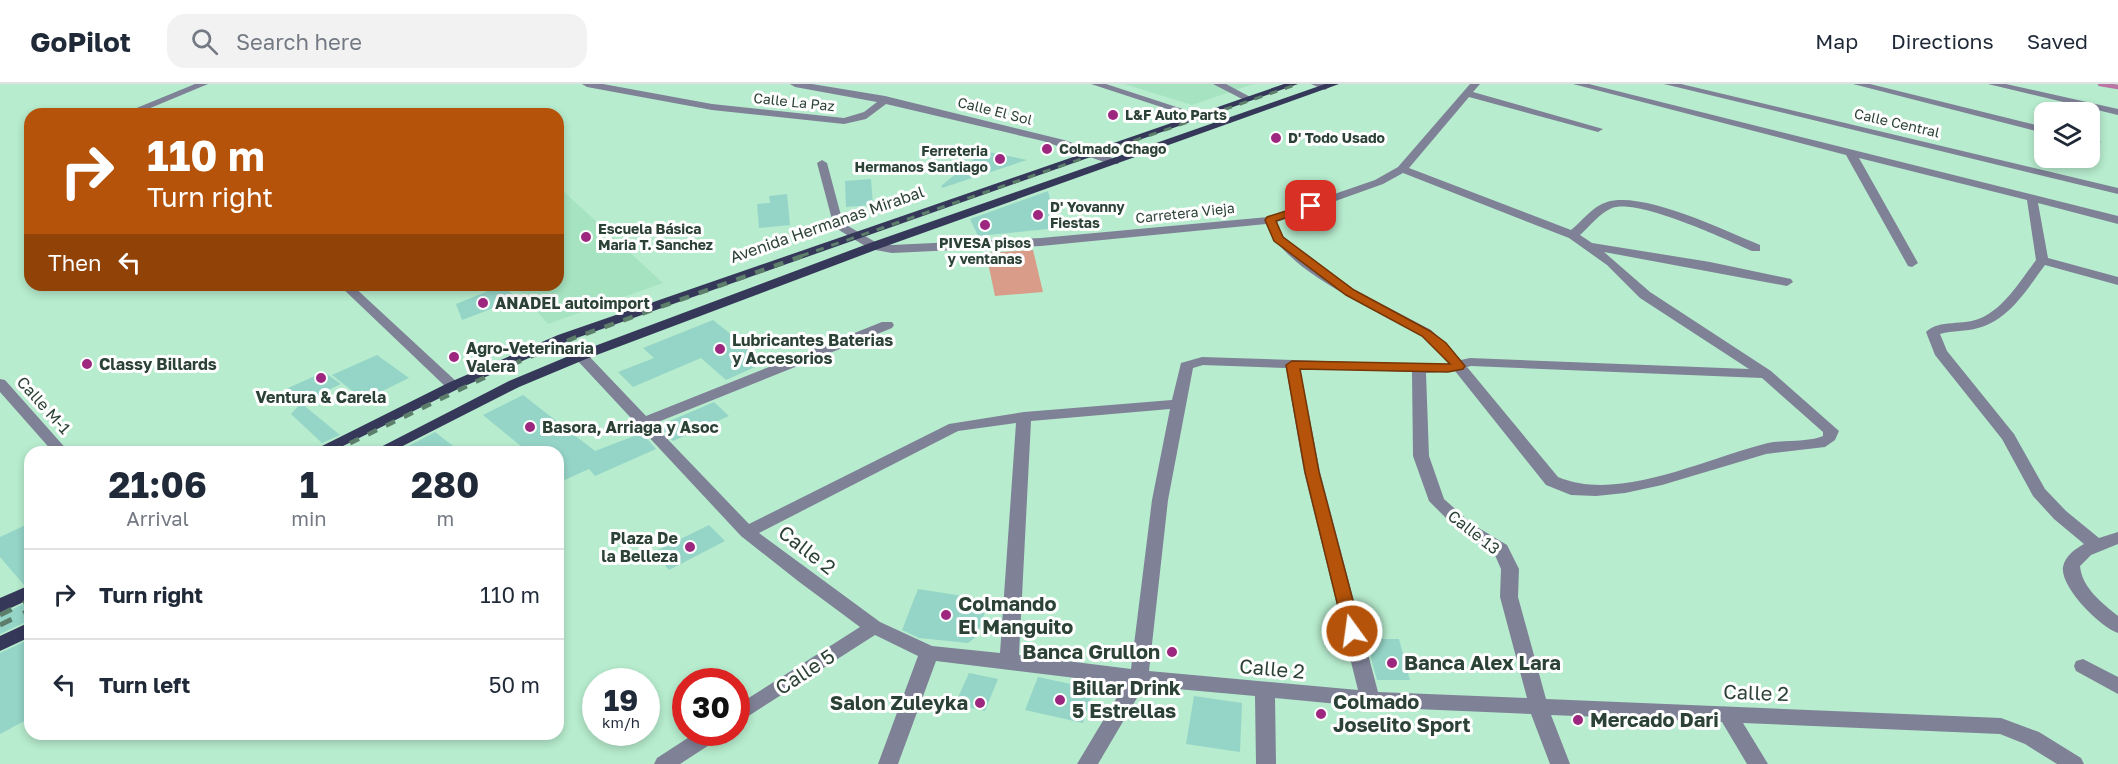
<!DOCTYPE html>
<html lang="en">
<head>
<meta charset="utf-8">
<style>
	:root { --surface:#fff; --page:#f2f2f3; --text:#1f2937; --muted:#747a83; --line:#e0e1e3 }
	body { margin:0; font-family:"Golos Text",sans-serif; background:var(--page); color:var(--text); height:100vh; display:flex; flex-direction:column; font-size:22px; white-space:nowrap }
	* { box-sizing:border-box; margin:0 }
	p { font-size:20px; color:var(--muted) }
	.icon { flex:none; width:33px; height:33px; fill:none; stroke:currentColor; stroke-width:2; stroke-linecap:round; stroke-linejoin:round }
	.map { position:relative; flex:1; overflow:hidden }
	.sheet { position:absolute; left:24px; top:362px; width:540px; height:294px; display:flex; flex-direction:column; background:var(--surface); border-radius:18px; box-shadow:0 3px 9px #0003 }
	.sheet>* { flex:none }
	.banner { position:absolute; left:24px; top:24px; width:540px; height:183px; border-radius:18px; box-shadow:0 3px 9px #0003; background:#b45309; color:#fff; overflow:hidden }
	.tools { position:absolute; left:2034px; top:18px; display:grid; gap:12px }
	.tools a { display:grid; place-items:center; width:66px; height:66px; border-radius:12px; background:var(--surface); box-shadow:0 3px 9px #0003; font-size:30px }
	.speed { position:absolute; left:582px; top:584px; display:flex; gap:12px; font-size:30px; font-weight:700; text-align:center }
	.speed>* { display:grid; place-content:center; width:78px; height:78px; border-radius:50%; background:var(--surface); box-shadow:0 3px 9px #0003; line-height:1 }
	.speed small { font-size:15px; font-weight:400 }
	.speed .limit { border:9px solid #d22; background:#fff; color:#111 }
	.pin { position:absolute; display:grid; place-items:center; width:51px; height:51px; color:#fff; margin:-26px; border-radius:12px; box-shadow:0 3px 9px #0006 }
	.me { position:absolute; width:66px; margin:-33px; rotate:346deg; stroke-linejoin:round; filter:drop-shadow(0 0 4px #0008) }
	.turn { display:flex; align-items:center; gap:21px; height:126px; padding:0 24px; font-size:27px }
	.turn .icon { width:78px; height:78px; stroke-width:2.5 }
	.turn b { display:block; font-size:42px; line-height:51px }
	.then { display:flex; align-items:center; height:57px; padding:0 24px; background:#0003; gap:12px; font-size:22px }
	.eta { display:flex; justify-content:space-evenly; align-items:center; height:102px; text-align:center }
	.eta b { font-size:36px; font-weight:700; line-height:42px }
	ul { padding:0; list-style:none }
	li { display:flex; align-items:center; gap:18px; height:90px; padding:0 24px; border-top:2px solid var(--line) }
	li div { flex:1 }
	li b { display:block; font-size:22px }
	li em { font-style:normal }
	header { display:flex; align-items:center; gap:36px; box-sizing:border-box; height:84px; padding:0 30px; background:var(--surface); border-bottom:2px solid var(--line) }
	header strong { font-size:28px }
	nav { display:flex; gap:33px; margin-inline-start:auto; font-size:21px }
	.search { width:420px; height:54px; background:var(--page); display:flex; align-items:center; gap:15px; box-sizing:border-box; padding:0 21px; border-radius:18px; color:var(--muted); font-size:22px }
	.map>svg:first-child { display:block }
	.built { fill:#a6e3c1 }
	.green { fill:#d89c88 }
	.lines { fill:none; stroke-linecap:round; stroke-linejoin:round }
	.stream { stroke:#b975a3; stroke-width:4.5 }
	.building { fill:#95d5c7 }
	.minor { fill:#7f8196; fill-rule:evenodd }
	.major { fill:#353859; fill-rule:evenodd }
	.rail-far2 { stroke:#5d7e6b; stroke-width:3; stroke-dasharray:8 8; stroke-linecap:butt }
	.rail-far1 { stroke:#5d7e6b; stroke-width:4.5; stroke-dasharray:10 10; stroke-linecap:butt }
	.rail { stroke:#5d7e6b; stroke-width:5; stroke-dasharray:13 13; stroke-linecap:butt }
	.route { fill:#b45309; stroke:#753606; stroke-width:1.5 }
	.poi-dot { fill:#9d267f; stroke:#fefefe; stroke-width:2 }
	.labels { text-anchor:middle; stroke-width:6; stroke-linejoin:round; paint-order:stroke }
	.far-street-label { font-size:14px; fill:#2c4236; stroke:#fefefe }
	.far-poi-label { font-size:14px; font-weight:bold; fill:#2c4236; stroke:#fefefe; text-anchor:start }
	.street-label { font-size:16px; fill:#2c4236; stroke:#fefefe }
	.poi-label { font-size:16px; font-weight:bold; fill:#2c4236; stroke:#fefefe; text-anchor:start }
	.near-street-label { font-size:20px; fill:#2c4236; stroke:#fefefe }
	.near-poi-label { font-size:20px; font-weight:bold; fill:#2c4236; stroke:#fefefe; text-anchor:start }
</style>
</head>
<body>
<header>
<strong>GoPilot</strong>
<div class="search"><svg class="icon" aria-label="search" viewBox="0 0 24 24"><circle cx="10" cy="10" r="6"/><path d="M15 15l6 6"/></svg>Search here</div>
<nav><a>Map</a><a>Directions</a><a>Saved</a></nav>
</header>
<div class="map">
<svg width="2118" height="680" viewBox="0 0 2118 680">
	<rect width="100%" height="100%" fill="#b7ecce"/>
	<path class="built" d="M 1124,0 L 1253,0 L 1192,21 Z
		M 562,105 L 562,106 L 663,199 L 548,240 L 514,201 L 558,201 L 558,107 Z"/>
	<path class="green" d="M 1033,166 L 1043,208 L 995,212 L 986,169 Z"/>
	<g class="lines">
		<path class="stream" d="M 2100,0 L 2118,3"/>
	</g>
	<path class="building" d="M 984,67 L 1027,76 L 942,104 L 941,102 Z
		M 871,95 L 873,121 L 846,123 L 845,97 Z
		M 1048,107 L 1058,144 L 978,152 L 970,135 Z
		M 787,110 L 790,141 L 759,144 L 757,120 L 770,119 L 769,112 Z
		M 503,201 L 517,215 L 462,236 L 456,220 Z
		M 713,236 L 766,278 L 726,296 L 701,274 L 633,303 L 618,288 L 654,274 L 643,264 Z
		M 377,271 L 409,294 L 364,316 L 332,291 Z
		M 324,288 L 341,300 L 305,317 L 288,304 Z
		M 523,311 L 595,367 L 642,349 L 656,365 L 595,392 L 589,385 L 558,399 L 558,368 L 528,368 L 483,331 Z
		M 714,318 L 729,332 L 673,357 L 658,342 Z
		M 301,319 L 340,351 L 322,359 L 291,330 Z
		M 435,348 L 461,368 L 397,368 Z
		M 30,439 L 30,499 L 24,501 L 0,473 L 0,453 Z
		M 709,441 L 725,457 L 669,486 L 654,468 Z
		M 918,505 L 989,516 L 977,552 L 968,559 L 919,554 L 902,546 Z
		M 30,517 L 30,536 L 0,550 L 0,531 Z
		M 30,555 L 30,634 L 0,650 L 0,569 Z
		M 1366,555 L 1399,555 L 1410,596 L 1377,596 Z
		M 969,589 L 998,595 L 985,627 L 955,620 Z
		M 1038,593 L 1094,605 L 1083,639 L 1025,626 Z
		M 1194,612 L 1242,619 L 1240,668 L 1186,660 Z"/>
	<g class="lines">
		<path class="minor" d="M 195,0 L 208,0 L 136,30 L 122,30 Z
			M 582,0 L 603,0 L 712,20 L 844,34 L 864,28 L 877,18 L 795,3 L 790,0 L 812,0 L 885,12 L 1064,56 L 1105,70 L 1119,78 L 1118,80 L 1110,80 L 1043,57 L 886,20 L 866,35 L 844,40 L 712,26 L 587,3 Z
			M 1091,0 L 1106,0 L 1204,32 L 1195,34 Z
			M 1213,0 L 1226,0 L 1254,15 L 1246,17 Z
			M 1311,0 L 1325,0 L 1330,3 L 1325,6 Z
			M 1470,0 L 1480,0 L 1473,8 L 1603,45 L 1598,48 L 1469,13 L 1409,84 L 1571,146 C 1582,137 1593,122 1607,118 C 1644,107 1725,147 1760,161 L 1760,167 L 1752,167 C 1725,155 1638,114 1612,124 C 1600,129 1590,142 1580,151 L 1592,159 L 1710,178 L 1791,195 L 1793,198 L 1787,202 L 1604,168 L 1650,208 L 1771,287 L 1839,347 L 1835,356 L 1825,363 L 1766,370 L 1662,401 L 1625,409 L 1596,412 L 1571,411 L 1546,401 L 1455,287 L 1426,289 L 1429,372 L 1444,415 L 1472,440 L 1507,461 L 1519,485 L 1518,513 L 1546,615 L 2001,634 L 2039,648 L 2081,674 L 2084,680 L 2057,680 L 2025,660 L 2000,650 L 1743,639 L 1768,680 L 1747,680 L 1722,638 L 1551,631 L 1570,680 L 1550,680 L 1531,630 L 1370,623 L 1275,614 L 1276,680 L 1256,680 L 1255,612 L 1144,602 L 1098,680 L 1077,680 L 1125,600 L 936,577 L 898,680 L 878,680 L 918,572 L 875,551 L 736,640 L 736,622 L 860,543 L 798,497 L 741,452 L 576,275 L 574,272 L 576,269 L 586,269 L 646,332 L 882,238 L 892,238 L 894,241 L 892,244 L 653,340 L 749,440 L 949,340 L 1024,328 L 1172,316 L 1181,279 L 1202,273 L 1447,281 L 1449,280 C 1440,270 1431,258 1420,251 C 1375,223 1288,191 1266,140 L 1041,162 L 892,169 L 870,165 L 834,143 L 817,79 L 822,76 L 827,79 L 843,139 L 877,159 L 892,161 L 1041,154 L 1268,133 L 1375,96 L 1398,83 ZM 1403,89 L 1569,154 L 1607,181 L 1640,214 L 1749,285 L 1470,274 L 1461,276 L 1431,246 L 1355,206 L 1301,168 L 1283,152 L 1277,138 L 1383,100 ZM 1203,281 L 1286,284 L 1304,388 L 1358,606 L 1149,587 L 1168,416 L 1193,284 ZM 1471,282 L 1762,294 L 1823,348 L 1823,352 C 1811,358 1783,356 1768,359 C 1706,374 1619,419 1558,393 L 1467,283 ZM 1300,284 L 1412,288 L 1413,372 L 1429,417 L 1460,448 L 1494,469 L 1501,485 L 1500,513 L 1527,614 L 1378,608 L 1320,388 ZM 1170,325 L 1152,416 L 1131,585 L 1019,571 L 1031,337 ZM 1016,339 L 1000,569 L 932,562 L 880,538 L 759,449 L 958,347 Z
			M 1573,0 L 1589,0 L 2118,132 L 2118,140 L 2038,119 L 2048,174 L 2118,193 L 2118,201 L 2045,181 C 2027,205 2009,236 1978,244 C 1966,248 1953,246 1940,250 L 1947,267 L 2014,350 L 2045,405 L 2066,427 L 2099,454 L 2118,448 L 2118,460 L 2091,471 L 2080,482 C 2082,504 2102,519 2118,532 L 2118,549 C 2100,543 2060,503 2063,483 C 2065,472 2075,465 2084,460 L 2054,435 L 2033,412 L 2002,355 L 1935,271 L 1926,248 C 1939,235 1964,242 1981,234 C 2005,223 2020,197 2036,176 L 2027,116 L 1859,74 L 1918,179 L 1912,183 L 1908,182 L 1846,71 Z
			M 1664,0 L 1681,0 L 2118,104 L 2118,110 Z
			M 1853,0 L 1870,0 L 2044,43 L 2044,49 Z
			M 1988,0 L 2006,0 L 2118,25 L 2118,31 Z
			M 2090,53 L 2101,58 L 2096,61 L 2090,59 Z
			M 339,201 L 352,201 L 458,299 L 460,302 L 458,305 L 448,305 Z
			M 0,295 L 5,296 L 69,368 L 53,368 L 0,308 Z
			M 2083,575 L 2118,593 L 2118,610 L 2076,587 L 2074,582 L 2076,577 Z
			M 697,648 L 723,648 L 720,654 L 680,680 L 654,680 L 657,674 Z"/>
		<path class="major" d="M 1284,0 L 1298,0 L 568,257 L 458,305 L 331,368 L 310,368 L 448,299 L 558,251 Z
			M 1325,0 L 1339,0 L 878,165 L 586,275 L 519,303 L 391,368 L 371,368 L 509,297 L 576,269 L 870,159 Z
			M 30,501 L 30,515 L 0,529 L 0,514 Z
			M 30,538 L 30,553 L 0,567 L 0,552 Z"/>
		<path class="rail-far2" d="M 801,172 L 1298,0"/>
		<path class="rail-far1" d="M 332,368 L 504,284 L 574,254 L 805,171"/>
		<path class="rail" d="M 0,531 L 30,516
			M 0,541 L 30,526"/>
	</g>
	<path class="route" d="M 1311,119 L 1315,120 L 1315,124 L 1276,137 L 1283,153 L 1354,206 L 1430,247 L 1446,259 L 1465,282 L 1463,285 L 1448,288 L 1300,285 L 1319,388 L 1361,547 L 1358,552 L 1352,553 L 1346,552 L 1344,547 L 1305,388 L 1286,281 L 1292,277 L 1450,280 L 1422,252 L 1346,211 L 1274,157 L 1265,136 L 1267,133 Z"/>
	<g class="poi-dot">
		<circle cx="1113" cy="31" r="6"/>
		<circle cx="1276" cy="54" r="6"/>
		<circle cx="1047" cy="65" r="6"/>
		<circle cx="1000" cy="75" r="6"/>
		<circle cx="1038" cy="131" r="6"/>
		<circle cx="985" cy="141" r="6"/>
		<circle cx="586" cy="153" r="6"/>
		<circle cx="483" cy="219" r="6"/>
		<circle cx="720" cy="265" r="6"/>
		<circle cx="454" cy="273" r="6"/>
		<circle cx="87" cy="280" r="6"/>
		<circle cx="321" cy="294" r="6"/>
		<circle cx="530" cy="343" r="6"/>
		<circle cx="690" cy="463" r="6"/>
		<circle cx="946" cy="531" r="6"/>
		<circle cx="1172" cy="568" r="6"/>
		<circle cx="1392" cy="579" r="6"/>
		<circle cx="1060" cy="616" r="6"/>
		<circle cx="980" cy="619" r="6"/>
		<circle cx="1321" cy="630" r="6"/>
		<circle cx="1578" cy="636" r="6"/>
	</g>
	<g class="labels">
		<g class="far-street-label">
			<text transform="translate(794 18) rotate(6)" y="5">Calle La Paz</text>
			<text transform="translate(995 27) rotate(14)" y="5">Calle El Sol</text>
			<text transform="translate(1897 39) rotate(13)" y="5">Calle Central</text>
			<text transform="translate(1185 129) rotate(-6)" y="5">Carretera Vieja</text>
		</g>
		<g class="far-poi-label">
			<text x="1125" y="36">L&amp;F Auto Parts</text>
			<text x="1288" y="59">D' Todo Usado</text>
			<text x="1059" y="70">Colmado Chago</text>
			<text x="988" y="72" text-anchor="end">Ferreteria<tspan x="988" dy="16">Hermanos Santiago</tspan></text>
			<text x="1050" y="128">D' Yovanny<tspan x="1050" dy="16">Fiestas</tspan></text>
			<text x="598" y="150">Escuela Básica<tspan x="598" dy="16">Maria T. Sanchez</tspan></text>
			<text x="985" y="164" text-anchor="middle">PIVESA pisos<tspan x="985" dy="16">y ventanas</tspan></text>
		</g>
		<g class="street-label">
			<text transform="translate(827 140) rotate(-19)" y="6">Avenida Hermanas Mirabal</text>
			<text transform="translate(44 321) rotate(48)" y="6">Calle M-1</text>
			<text transform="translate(1474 448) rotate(38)" y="6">Calle 13</text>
		</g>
		<g class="poi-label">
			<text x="495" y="225">ANADEL autoimport</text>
			<text x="732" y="262">Lubricantes Baterias<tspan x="732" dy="18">y Accesorios</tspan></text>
			<text x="466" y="270">Agro-Veterinaria<tspan x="466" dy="18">Valera</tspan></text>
			<text x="99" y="286">Classy Billards</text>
			<text x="321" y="319" text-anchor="middle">Ventura &amp; Carela</text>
			<text x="542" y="349">Basora, Arriaga y Asoc</text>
			<text x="678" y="460" text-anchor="end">Plaza De<tspan x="678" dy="18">la Belleza</tspan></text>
		</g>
		<g class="near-street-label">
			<text transform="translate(807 466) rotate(38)" y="7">Calle 2</text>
			<text transform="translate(1272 585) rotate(5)" y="7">Calle 2</text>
			<text transform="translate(805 588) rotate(-33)" y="7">Calle 5</text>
			<text transform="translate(1756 609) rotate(2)" y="7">Calle 2</text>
		</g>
		<g class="near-poi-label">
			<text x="958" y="527">Colmando<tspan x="958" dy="23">El Manguito</tspan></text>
			<text x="1160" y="575" text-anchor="end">Banca Grullon</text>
			<text x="1404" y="586">Banca Alex Lara</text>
			<text x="1072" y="611">Billar Drink<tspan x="1072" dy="23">5 Estrellas</tspan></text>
			<text x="1333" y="625">Colmado<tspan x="1333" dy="23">Joselito Sport</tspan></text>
			<text x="968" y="626" text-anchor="end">Salon Zuleyka</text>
			<text x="1590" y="643">Mercado Dari</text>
		</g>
	</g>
</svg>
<div class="tools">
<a><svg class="icon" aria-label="layers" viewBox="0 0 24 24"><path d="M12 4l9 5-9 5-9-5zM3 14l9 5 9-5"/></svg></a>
</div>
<div class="speed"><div>19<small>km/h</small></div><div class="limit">30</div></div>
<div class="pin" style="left:1311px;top:122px;background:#d93025"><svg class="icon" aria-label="arrive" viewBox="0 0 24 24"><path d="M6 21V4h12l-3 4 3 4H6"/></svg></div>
<svg class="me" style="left:1352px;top:547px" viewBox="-20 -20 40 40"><circle r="17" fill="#b45309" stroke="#fff" stroke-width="3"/><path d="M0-11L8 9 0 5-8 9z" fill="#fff"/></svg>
<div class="banner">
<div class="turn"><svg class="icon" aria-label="right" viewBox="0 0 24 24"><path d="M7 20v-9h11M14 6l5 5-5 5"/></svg><div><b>110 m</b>Turn right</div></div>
<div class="then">Then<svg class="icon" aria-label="left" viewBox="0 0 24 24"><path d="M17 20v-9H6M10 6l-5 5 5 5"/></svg></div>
</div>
<section class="sheet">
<div class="eta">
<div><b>21:06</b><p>Arrival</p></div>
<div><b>1</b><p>min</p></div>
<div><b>280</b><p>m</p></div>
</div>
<ul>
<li><svg class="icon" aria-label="right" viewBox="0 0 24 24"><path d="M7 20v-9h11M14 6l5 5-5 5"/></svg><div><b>Turn right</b></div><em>110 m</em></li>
<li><svg class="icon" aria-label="left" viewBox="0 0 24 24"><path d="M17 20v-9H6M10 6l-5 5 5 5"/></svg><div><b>Turn left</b></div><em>50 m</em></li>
</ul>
</section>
</div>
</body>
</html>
